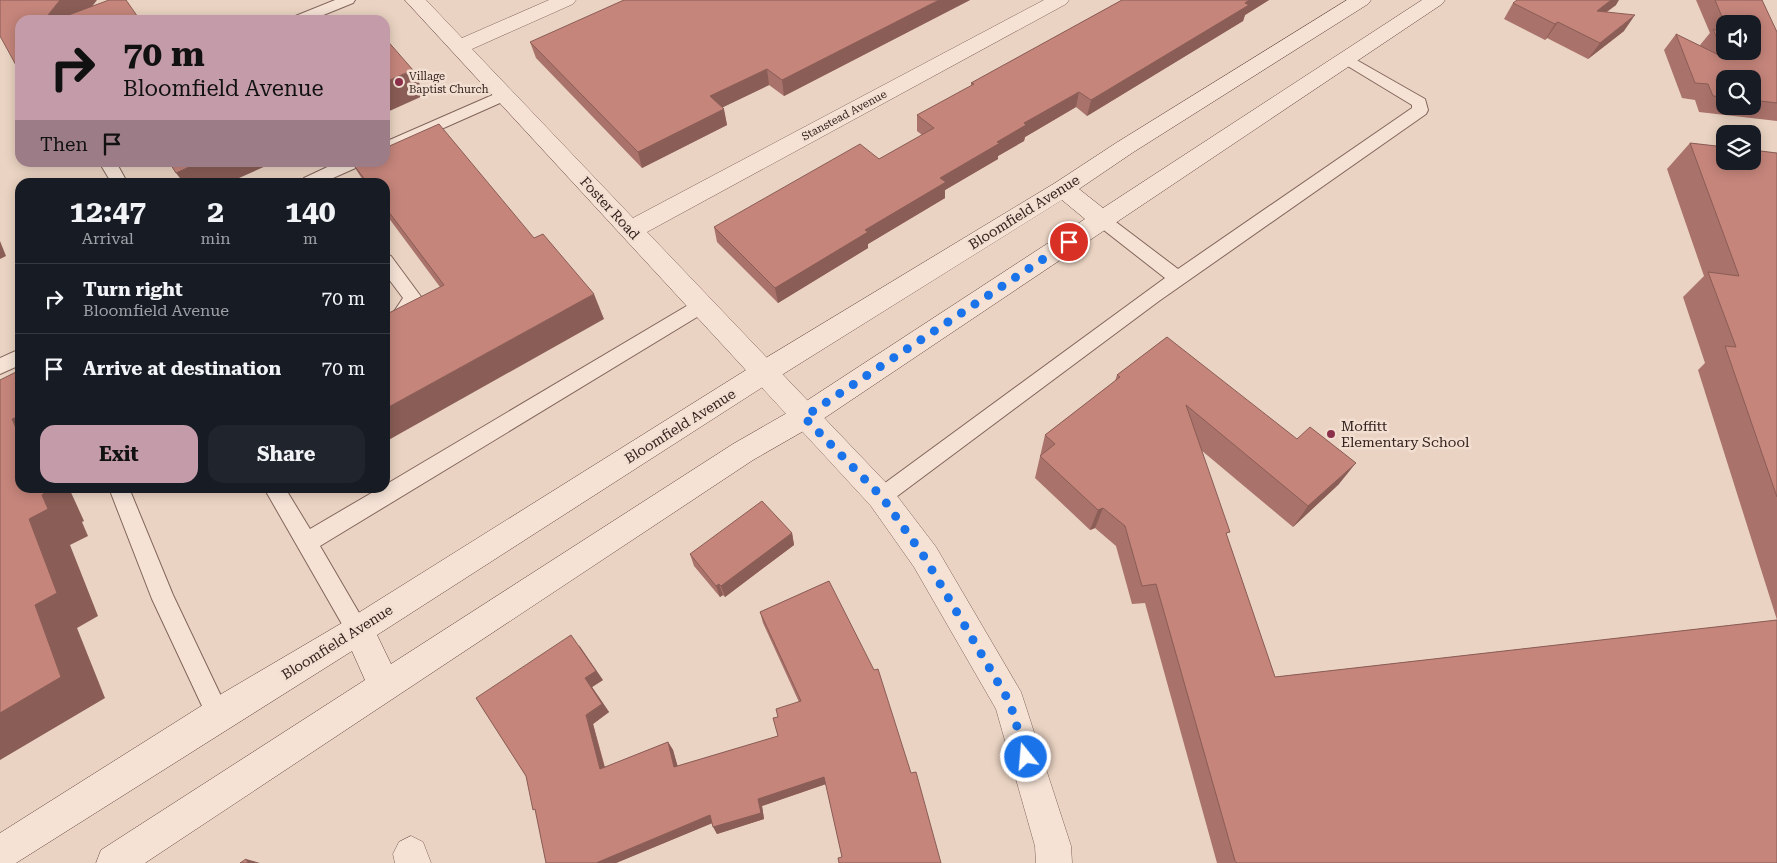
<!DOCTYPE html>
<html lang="en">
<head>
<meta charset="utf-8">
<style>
	:root { --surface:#171b24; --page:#20242c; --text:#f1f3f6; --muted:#9ea1a6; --line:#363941; --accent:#c49ba9 }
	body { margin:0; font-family:"Roboto Serif",serif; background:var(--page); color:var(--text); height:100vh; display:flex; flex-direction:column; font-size:19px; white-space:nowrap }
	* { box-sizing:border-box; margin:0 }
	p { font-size:16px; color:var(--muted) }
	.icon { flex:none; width:28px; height:28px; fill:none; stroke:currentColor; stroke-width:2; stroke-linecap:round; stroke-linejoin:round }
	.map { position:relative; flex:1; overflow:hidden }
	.sheet { position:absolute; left:15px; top:178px; width:375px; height:315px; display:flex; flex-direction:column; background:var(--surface); border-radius:15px; box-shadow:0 2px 12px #0003 }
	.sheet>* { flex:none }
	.top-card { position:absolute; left:15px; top:15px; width:375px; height:152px; border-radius:15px; box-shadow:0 2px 12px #0003; background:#c49ba9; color:#111; overflow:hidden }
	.tools { position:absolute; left:1716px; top:15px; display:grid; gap:10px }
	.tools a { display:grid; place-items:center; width:45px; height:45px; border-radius:10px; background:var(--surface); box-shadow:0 2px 12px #0003; font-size:25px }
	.pin { position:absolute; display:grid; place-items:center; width:42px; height:42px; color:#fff; margin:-21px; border:2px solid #fff; border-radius:50%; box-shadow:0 1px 5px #0007 }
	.me { position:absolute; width:55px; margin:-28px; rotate:343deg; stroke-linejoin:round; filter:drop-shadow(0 0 4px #0008) }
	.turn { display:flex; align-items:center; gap:18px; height:105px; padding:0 25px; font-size:22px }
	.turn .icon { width:65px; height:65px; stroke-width:2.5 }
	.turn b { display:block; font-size:35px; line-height:42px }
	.then { display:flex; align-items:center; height:48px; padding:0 25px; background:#0003; gap:10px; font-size:19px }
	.eta { display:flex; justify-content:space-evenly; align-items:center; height:85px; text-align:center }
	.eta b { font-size:30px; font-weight:700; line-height:35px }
	.primary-button { display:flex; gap:10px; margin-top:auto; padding:10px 25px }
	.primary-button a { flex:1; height:58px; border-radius:15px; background:var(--accent); color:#111; font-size:20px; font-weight:700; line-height:58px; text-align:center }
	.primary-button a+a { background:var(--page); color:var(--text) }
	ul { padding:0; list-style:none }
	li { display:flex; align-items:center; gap:15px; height:70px; padding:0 25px; border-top:1px solid var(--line) }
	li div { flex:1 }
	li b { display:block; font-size:19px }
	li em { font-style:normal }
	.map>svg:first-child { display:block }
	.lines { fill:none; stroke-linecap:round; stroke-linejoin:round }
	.service-casing { stroke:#82655b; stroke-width:2 }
	.minor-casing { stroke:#82655b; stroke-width:1 }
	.secondary-casing { stroke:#64463e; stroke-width:1 }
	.service { fill:#f5e2d5; fill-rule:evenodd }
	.minor { fill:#f5e2d5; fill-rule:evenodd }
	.secondary { fill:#f5e2d5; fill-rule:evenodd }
	.wall { fill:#a9726a; fill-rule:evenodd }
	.shaded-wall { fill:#8a5d56 }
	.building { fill:#c5857b; stroke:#8a5d56 }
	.route { stroke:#1a73e8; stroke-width:9; stroke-dasharray:0 16.2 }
	.poi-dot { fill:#8c304b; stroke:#f2dfd1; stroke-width:2 }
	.labels { text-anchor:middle; stroke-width:5; stroke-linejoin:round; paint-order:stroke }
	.far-poi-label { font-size:11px; fill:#33221e; stroke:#f2dfd1; text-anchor:start }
	.far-street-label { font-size:11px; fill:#33221e; stroke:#f2dfd1 }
	.street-label { font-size:14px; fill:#33221e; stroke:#f2dfd1 }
	.poi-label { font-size:14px; fill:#33221e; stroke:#f2dfd1; text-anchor:start }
</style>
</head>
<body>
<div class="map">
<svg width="1777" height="863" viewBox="0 0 1777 863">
	<rect width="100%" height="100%" fill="#ead3c2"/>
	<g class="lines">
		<g class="service-casing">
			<path id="service" d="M 335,0 L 355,0 L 353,3 L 311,20 L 291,20 L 293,17 Z
				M 1346,54 L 1425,99 L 1428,110 L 1426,114 L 1159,301 L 888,503 L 881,506 L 874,503 L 871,497 L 874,491 L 1165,278 L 1096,224 L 1093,220 L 1096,216 L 1102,214 L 1108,216 L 1178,269 L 1412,108 L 1412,105 L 1341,62 L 1338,59 L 1341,56 Z
				M 504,90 L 509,91 L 512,95 L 509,99 L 385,154 L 385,142 Z
				M 99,162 L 116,162 L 127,182 L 111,182 Z
				M 338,162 L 362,162 L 360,166 L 324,182 L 302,182 L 304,178 Z
				M 385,254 L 391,256 L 422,298 L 407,323 L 385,332 L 385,317 L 393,313 L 403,298 L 385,274 Z
				M 701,299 L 707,301 L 710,306 L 707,311 L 320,546 L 369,630 L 366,638 L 358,641 L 350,638 L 264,488 L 285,488 L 310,529 L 380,488 L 385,488 L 385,485 L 695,301 Z
				M 20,349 L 20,365 L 0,374 L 0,358 Z
				M 109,488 L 129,488 L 173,595 L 230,715 L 226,723 L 218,727 L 210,723 L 152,599 Z"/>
		</g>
		<g class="minor-casing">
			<path id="minor" d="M 405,0 L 426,0 L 462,38 L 549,0 L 576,0 L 573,4 L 472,49 L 633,218 L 1044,0 L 1069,0 L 1066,4 L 647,232 L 891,488 L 936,547 L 1021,692 L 1071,846 L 1072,863 L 1036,863 L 1035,846 L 996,709 L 914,567 L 871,506 Z
				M 411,836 L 423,842 L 431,863 L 395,863 L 393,854 L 399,842 Z"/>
		</g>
		<g class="secondary-casing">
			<path id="secondary" d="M 1347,0 L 1371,0 L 1368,4 L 1132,153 L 1079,189 L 1103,208 L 1422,0 L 1445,0 L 1442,4 L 814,425 L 753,460 L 145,863 L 96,863 L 101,850 L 365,680 L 352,651 L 16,863 L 0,863 L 0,833 L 206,703 L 347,620 L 754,365 L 1055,183 L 1116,143 ZM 1062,200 L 1085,219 L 794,409 L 733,444 L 391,664 L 377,635 L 772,381 Z"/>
		</g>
		<use href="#service" class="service"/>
		<use href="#minor" class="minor"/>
		<use href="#secondary" class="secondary"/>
	</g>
	<path class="wall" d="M 970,0 L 784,96 L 769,85 L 723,107 L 727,125 L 642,168 L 536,58 L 530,42 Z
		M 1122,0 L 1269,0 L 1245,15 L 1243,21 L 1087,116 L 1076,107 L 1025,137 L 1024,141 L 998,156 L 998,159 L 945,190 L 945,198 L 868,244 L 868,248 L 778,303 L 717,242 L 714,227 L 879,159 L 922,135 L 917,131 L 917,115 L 971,86 L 971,83 Z
		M 1696,0 L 1762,0 L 1777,32 L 1777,121 L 1699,112 L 1695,100 L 1682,98 L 1664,50 L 1676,34 L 1701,46 L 1700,45 L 1710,33 ZM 1725,24 L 1752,24 L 1725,51 ZM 1725,79 L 1752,79 L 1752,106 L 1725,106 Z
		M 1513,3 L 1616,5 L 1607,12 L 1624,31 L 1588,59 L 1547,38 L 1545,40 L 1504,19 Z
		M 1690,143 L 1777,153 L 1777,863 L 1217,863 L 1145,603 L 1132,604 L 1116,546 L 1095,528 L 1090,530 L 1035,478 L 1045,435 L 1115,381 L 1117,375 L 1167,337 L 1339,484 L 1293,527 L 1201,450 L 1227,536 L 1275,677 L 1777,620 L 1698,370 L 1705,363 L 1683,297 L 1704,276 L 1667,169 Z
		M 352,163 L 534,238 L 604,319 L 440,287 L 385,213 L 385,182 L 364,182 Z
		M 792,533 L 794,545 L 725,597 L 723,595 L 720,597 L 694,566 L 690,554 Z
		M 829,581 L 842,857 L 826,784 L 762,806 L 764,819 L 717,834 L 712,823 L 616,863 L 546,863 L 536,812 L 526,776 L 476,698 L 603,680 L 592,687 L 609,712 L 593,724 L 605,767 L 668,742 L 673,750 L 677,766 L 778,736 L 778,717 L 799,702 L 763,623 L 760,612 Z"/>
	<path class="shaded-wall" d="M 60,0 L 97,0 L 82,20 L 44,20 Z
		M 939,0 L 970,0 L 784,96 L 782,80 Z
		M 1249,0 L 1269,0 L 1245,15 L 1243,21 L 1087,116 L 1091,100 Z
		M 1611,0 L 1619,0 L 1616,5 L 1586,26 L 1597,11 Z
		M 1635,15 L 1624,31 L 1588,59 L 1600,43 Z
		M 1558,22 L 1547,38 L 1545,40 L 1555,24 Z
		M 767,69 L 769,85 L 713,112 L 710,96 Z
		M 413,70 L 425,95 L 385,113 L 385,82 Z
		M 1079,92 L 1076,107 L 1025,137 L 1024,141 L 998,156 L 998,159 L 945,190 L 945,198 L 868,244 L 868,248 L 778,303 L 775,288 L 865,230 L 940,178 L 997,142 L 1024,123 Z
		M 724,109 L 727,125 L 642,168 L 638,152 Z
		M 200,162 L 275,162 L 230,182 L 183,182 L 176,173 Z
		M 0,241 L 6,256 L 0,259 Z
		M 594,294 L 604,319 L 385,442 L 385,409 Z
		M 20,416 L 20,437 L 12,419 Z
		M 1356,463 L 1339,484 L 1293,527 L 1308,506 Z
		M 42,488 L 69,488 L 84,521 L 82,522 L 88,536 L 70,545 L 98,616 L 77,628 L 105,698 L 0,760 L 0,713 L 35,605 L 29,519 L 42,495 Z
		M 1103,508 L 1095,528 L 1090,530 L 1098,510 Z
		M 792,533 L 794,545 L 725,597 L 721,586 Z
		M 719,584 L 723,595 L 720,597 L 716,586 Z
		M 579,645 L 603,680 L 592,687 L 609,712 L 593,724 L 607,777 L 600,769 L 586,715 L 585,678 Z
		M 668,742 L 673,750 L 680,774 L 674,767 Z
		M 824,777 L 826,784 L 762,806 L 764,819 L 717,834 L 713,827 L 758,799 Z
		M 710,815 L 715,822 L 616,863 L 596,863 Z
		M 246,859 L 260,863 L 248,863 Z"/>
	<path class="building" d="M 0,0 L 60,0 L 44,20 L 20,20 L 20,66 L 17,67 L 0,36 Z
		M 109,0 L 126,0 L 140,20 L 55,20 Z
		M 624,0 L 939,0 L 782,80 L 767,69 L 710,96 L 724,109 L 638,152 L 530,42 Z
		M 1122,0 L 1249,0 L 1245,3 L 1249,5 L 1091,100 L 1079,92 L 1024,123 L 1026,125 L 997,142 L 1000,143 L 940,178 L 946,182 L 865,230 L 868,232 L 775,288 L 714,227 L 860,144 L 879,159 L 934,128 L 917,115 L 974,84 L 971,83 Z
		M 1517,0 L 1611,0 L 1597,11 L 1635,15 L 1600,43 L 1558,22 L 1555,24 L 1513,3 Z
		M 1715,0 L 1762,0 L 1777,32 L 1777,103 L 1752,100 L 1752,79 L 1725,79 L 1725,97 L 1713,96 L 1708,84 L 1695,83 L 1676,34 L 1725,58 L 1713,29 L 1725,35 L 1725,51 L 1752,51 L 1752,24 L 1725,24 Z
		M 385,38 L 413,70 L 385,82 Z
		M 439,124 L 534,238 L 543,234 L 594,294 L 385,409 L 385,315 L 444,285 L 385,207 L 385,182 L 367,182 L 352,163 L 385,162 L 385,148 Z
		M 1690,143 L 1725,147 L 1725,161 L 1752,161 L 1752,150 L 1777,153 L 1777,497 L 1725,346 L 1736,347 L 1708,272 L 1739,276 Z
		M 169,162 L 200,162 L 176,173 Z
		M 1167,337 L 1297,439 L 1310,427 L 1356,463 L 1308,506 L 1186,405 L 1230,532 L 1226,533 L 1275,677 L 1777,620 L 1777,863 L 1237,863 L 1235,861 L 1156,584 L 1142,586 L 1125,526 L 1103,508 L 1098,510 L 1040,456 L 1055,444 L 1045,435 L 1120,377 L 1117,375 Z
		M 20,370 L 20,416 L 12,419 L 20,437 L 20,488 L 42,488 L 44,494 L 42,495 L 48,509 L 29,519 L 57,593 L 35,605 L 61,677 L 0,713 L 0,380 Z
		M 762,501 L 792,533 L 721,586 L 719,584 L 716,586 L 690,554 Z
		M 829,581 L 874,670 L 878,669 L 911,773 L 916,772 L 941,863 L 839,863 L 838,858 L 842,857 L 824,777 L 758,799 L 761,813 L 713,827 L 710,815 L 596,863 L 546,863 L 535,809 L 533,810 L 526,776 L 476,698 L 571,635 L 596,671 L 585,678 L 602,704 L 586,715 L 600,769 L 668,742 L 674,767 L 778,736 L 773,718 L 778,717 L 776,709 L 801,701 L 760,612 Z
		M 246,859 L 248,863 L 240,863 Z"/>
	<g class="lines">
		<path class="route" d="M 1026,757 L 1010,703 L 925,558 L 882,497 L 804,417 L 1069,242"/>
	</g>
	<g class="poi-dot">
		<circle cx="399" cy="82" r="5"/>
		<circle cx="1331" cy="434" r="5"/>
	</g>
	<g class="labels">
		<g class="far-poi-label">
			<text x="409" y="80">Village<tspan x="409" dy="13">Baptist Church</tspan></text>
		</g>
		<g class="far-street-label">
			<text transform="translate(844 115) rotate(-28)" y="4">Stanstead Avenue</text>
		</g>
		<g class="street-label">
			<text transform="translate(610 208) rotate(47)" y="5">Foster Road</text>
			<text transform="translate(1024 212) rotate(-32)" y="5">Bloomfield Avenue</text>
			<text transform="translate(680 426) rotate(-32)" y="5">Bloomfield Avenue</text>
			<text transform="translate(337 642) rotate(-32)" y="5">Bloomfield Avenue</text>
		</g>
		<g class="poi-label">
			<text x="1341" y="431">Moffitt<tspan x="1341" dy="16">Elementary School</tspan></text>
		</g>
	</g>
</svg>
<div class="tools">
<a><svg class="icon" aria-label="sound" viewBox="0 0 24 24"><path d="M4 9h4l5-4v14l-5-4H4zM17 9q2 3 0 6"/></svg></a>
<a><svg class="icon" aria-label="search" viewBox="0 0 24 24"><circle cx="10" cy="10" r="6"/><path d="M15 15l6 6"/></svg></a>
<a><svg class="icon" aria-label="layers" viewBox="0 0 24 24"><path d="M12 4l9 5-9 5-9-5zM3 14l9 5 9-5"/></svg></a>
</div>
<div class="pin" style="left:1069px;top:242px;background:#d93025"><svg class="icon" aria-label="arrive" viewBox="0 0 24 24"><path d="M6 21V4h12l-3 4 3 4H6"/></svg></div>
<svg class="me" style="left:1026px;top:757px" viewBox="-20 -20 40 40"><circle r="17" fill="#1a73e8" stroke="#fff" stroke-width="3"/><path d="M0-11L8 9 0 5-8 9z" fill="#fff"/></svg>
<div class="top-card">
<div class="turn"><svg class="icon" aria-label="right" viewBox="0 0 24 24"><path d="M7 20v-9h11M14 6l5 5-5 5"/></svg><div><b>70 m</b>Bloomfield Avenue</div></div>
<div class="then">Then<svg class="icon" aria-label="arrive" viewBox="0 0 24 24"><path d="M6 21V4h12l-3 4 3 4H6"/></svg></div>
</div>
<section class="sheet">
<div class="eta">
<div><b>12:47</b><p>Arrival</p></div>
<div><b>2</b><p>min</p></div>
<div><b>140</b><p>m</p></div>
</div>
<ul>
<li><svg class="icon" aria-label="right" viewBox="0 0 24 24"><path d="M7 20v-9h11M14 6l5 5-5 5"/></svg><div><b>Turn right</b><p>Bloomfield Avenue</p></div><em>70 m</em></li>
<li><svg class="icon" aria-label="arrive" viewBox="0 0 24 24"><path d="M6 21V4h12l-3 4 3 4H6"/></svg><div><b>Arrive at destination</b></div><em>70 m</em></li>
</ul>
<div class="primary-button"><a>Exit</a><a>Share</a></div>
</section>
</div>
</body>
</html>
